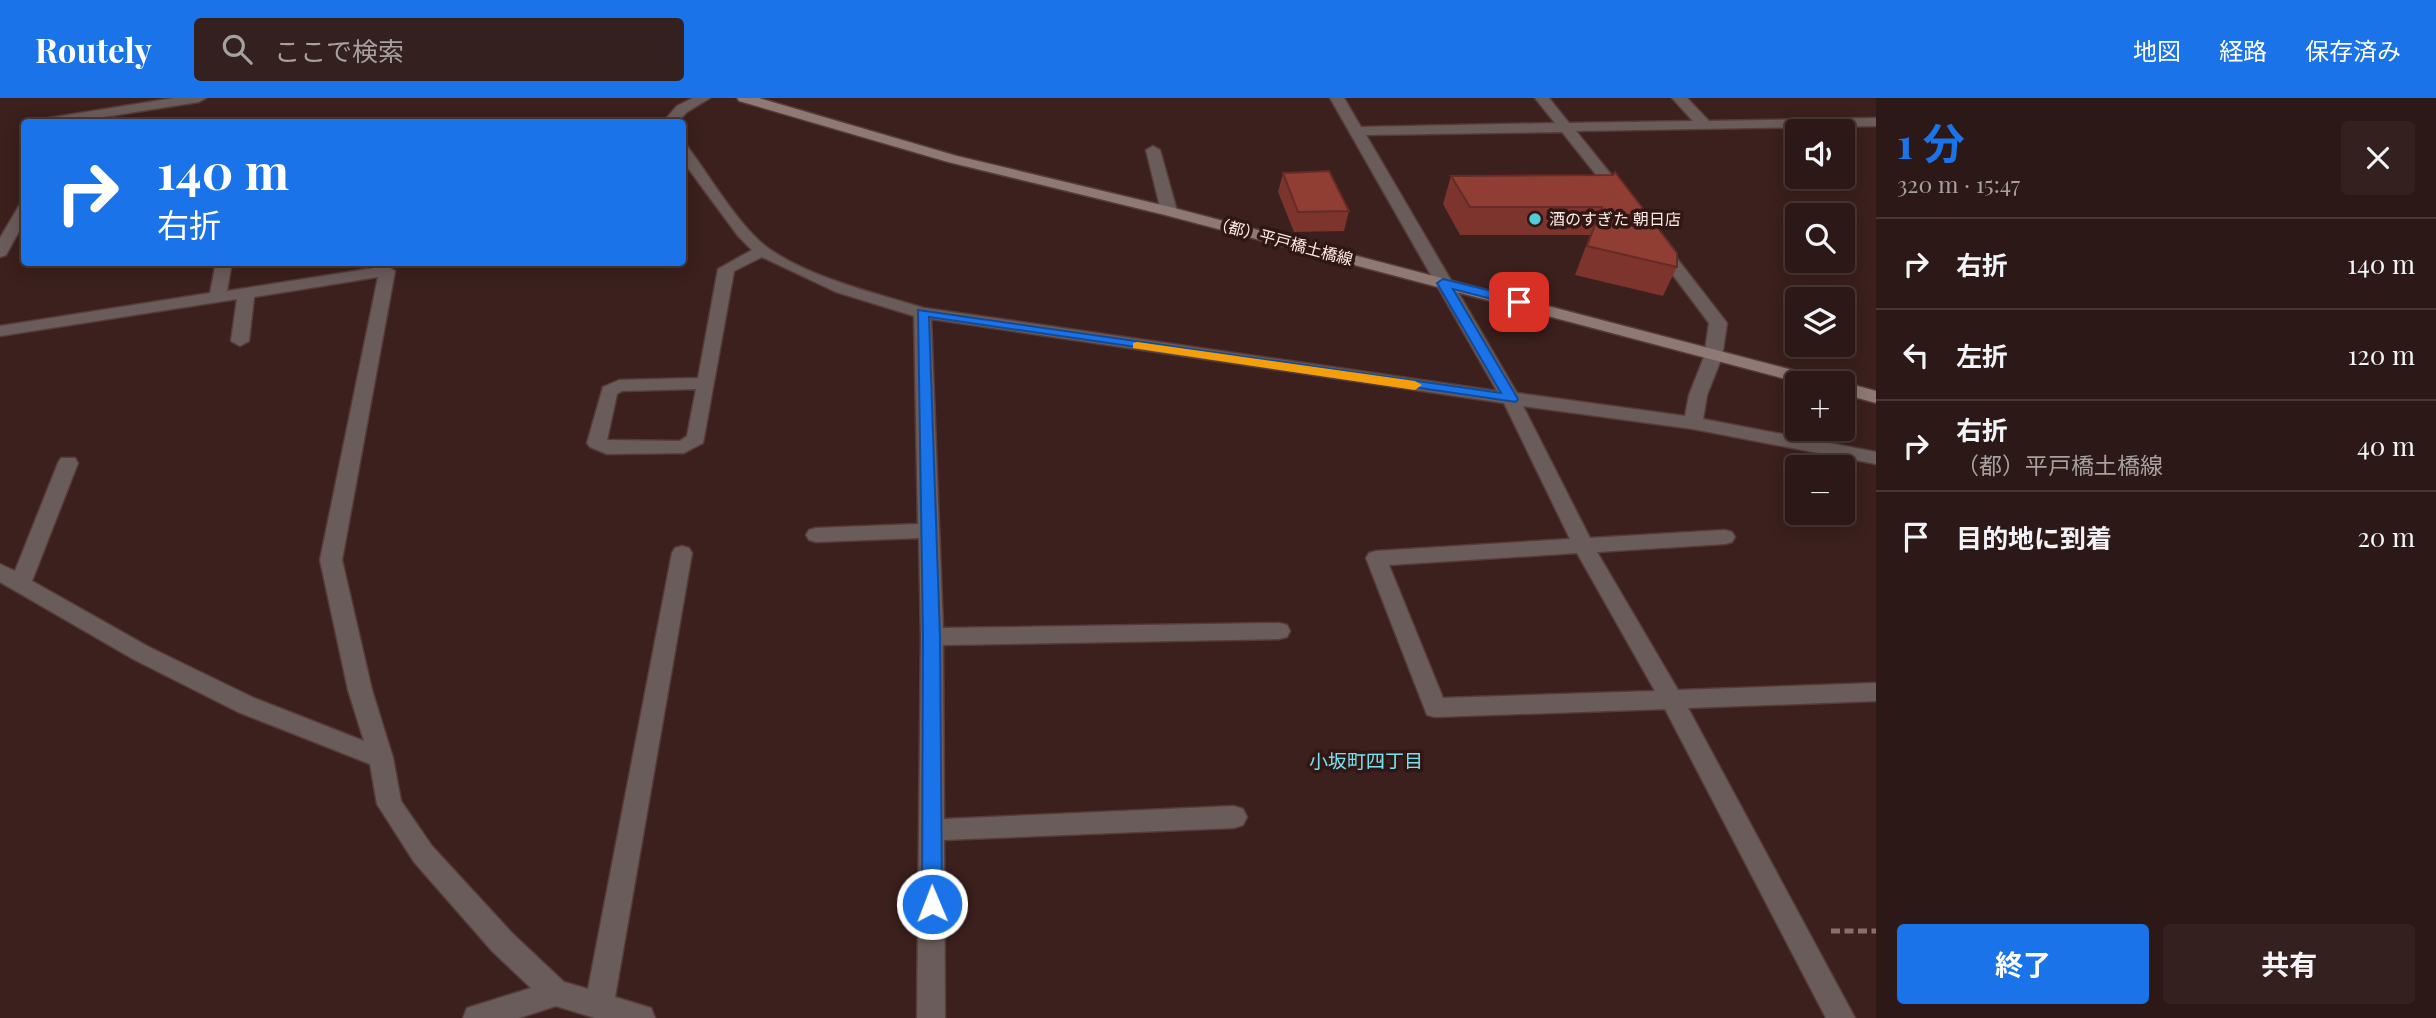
<!DOCTYPE html>
<html lang="ja">
<head>
<meta charset="utf-8">
<style>
	:root { --surface:#2c1816; --page:#34211f; --text:#f1f3f6; --muted:#a6a0a1; --line:#483735; --accent:#1a73e8 }
	body { margin:0; font-family:"Playfair Display","Noto Sans JP",serif; background:var(--page); color:var(--text); height:100vh; display:flex; flex-direction:column; font-size:26px; white-space:nowrap }
	* { box-sizing:border-box; margin:0 }
	p { font-size:23px; color:var(--muted) }
	.icon { flex:none; width:38px; height:38px; fill:none; stroke:currentColor; stroke-width:2; stroke-linecap:round; stroke-linejoin:round }
	.map { position:relative; flex:1; overflow:hidden }
	.side { display:flex; flex-direction:column; background:var(--surface); width:560px }
	.side>* { flex:none }
	.banner { position:absolute; left:21px; top:21px; width:665px; height:147px; border-radius:7px; box-shadow:0 4px 18px #0003,0 0 0 2px var(--line); background:#1a73e8; color:#fff; overflow:hidden }
	.tools { position:absolute; left:1785px; top:21px; display:grid; gap:14px }
	.tools a { display:grid; place-items:center; width:70px; height:70px; border-radius:7px; background:var(--surface); box-shadow:0 4px 18px #0003,0 0 0 2px var(--line); font-size:35px }
	.pin { position:absolute; display:grid; place-items:center; width:60px; height:60px; color:#fff; margin:-30px; border-radius:14px; box-shadow:0 4px 10px #0006 }
	.me { position:absolute; width:77px; margin:-38px; rotate:359deg; stroke-linejoin:round; filter:drop-shadow(0 0 5px #0008) }
	.turn { display:flex; align-items:center; gap:24px; height:147px; padding:0 21px; font-size:32px }
	.turn .icon { width:91px; height:91px; stroke-width:2.5 }
	.turn b { display:block; font-size:49px; line-height:60px }
	.round { display:grid; place-items:center; flex:none; width:74px; height:74px; border-radius:7px; background:var(--page) }
	.head { display:flex; align-items:center; justify-content:space-between; height:119px; padding:0 21px }
	h1 { font-size:42px; font-weight:700; line-height:52px; color:var(--accent) }
	.button { display:flex; gap:14px; margin-top:auto; padding:14px 21px }
	.button a { flex:1; height:80px; border-radius:7px; background:var(--accent); color:#fff; font-size:28px; font-weight:700; line-height:80px; text-align:center }
	.button a+a { background:var(--page); color:var(--text) }
	ul { padding:0; list-style:none }
	li { display:flex; align-items:center; gap:21px; height:91px; padding:0 21px; border-top:2px solid var(--line) }
	li div { flex:1 }
	li b { display:block; font-size:26px }
	li em { font-style:normal }
	header { display:flex; align-items:center; gap:42px; box-sizing:border-box; height:98px; padding:0 35px; background:var(--accent); color:#fff }
	header strong { font-size:33px }
	nav { display:flex; gap:38px; margin-inline-start:auto; font-size:24px }
	.search { width:490px; height:63px; background:var(--page); display:flex; align-items:center; gap:18px; box-sizing:border-box; padding:0 24px; border-radius:7px; color:var(--muted); font-size:26px }
	main { display:flex; flex:1; min-height:0 }
	.map>svg:first-child { display:block }
	.lines { fill:none; stroke-linecap:round; stroke-linejoin:round }
	.street-casing { stroke:#563c39; stroke-width:3 }
	.secondary-casing { stroke:#563c39; stroke-width:3 }
	.path { stroke:#88706d; stroke-width:5; stroke-dasharray:9 4.5; stroke-linecap:butt }
	.street { fill:#6a5c5a; fill-rule:evenodd }
	.secondary { fill:#8f7975; fill-rule:evenodd }
	.wall { fill:#7c342d }
	.building { fill:#903d34; stroke:#652b24; stroke-width:2 }
	.route { fill:#1a73e8; stroke:#114b97; stroke-width:2 }
	.slow { fill:#f59e0b }
	.poi-dot { fill:#52cbda; stroke:#301713; stroke-width:2.5 }
	.labels { text-anchor:middle; stroke-width:7; stroke-linejoin:round; paint-order:stroke }
	.far-poi-label { font-size:16px; fill:#feebe8; stroke:#301713; text-anchor:start }
	.far-street-label { font-size:16px; fill:#feebe8; stroke:#301713 }
	.neighbourhood-label { font-size:19px; fill:#77e1ef; stroke:#301713 }
</style>
</head>
<body>
<header>
<strong>Routely</strong>
<div class="search"><svg class="icon" aria-label="search" viewBox="0 0 24 24"><circle cx="10" cy="10" r="6"/><path d="M15 15l6 6"/></svg>ここで検索</div>
<nav><a>地図</a><a>経路</a><a>保存済み</a></nav>
</header>
<main>
<div class="map">
<svg width="1876" height="920" viewBox="0 0 1876 920">
	<rect width="100%" height="100%" fill="#3b201d"/>
	<g class="lines">
		<g class="street-casing">
			<path id="street" d="M 174,0 L 206,0 L 199,4 L 72,24 L 42,24 L 49,20 Z
				M 693,0 L 710,0 L 687,14 L 677,24 L 663,24 L 677,8 Z
				M 1330,0 L 1344,0 L 1361,29 L 1555,25 L 1535,0 L 1549,0 L 1569,25 L 1693,23 L 1672,0 L 1687,0 L 1709,23 L 1876,20 L 1876,28 L 1576,33 L 1630,100 L 1622,105 L 1617,103 L 1562,34 L 1366,37 L 1517,295 L 1685,318 L 1689,297 L 1704,259 L 1709,225 L 1651,148 L 1659,143 L 1665,145 L 1727,225 L 1722,259 L 1707,297 L 1703,321 L 1876,354 L 1876,366 L 1693,331 L 1523,308 L 1590,440 L 1725,432 L 1732,434 L 1735,439 L 1732,444 L 1725,446 L 1597,454 L 1678,592 L 1876,585 L 1876,603 L 1688,610 L 1855,920 L 1826,920 L 1665,611 L 1435,619 L 1427,617 L 1366,460 L 1369,455 L 1376,453 L 1570,441 L 1504,305 L 931,221 L 943,530 L 1279,525 L 1287,527 L 1290,533 L 1287,539 L 1279,541 L 943,547 L 944,721 L 1234,708 L 1243,711 L 1247,719 L 1243,727 L 1234,730 L 944,742 L 945,920 L 917,920 L 921,539 L 919,440 L 816,444 L 809,442 L 806,437 L 809,432 L 816,430 L 918,426 L 914,218 L 836,194 L 762,159 L 734,173 L 703,345 L 684,355 L 607,356 L 590,349 L 587,345 L 603,289 L 619,282 L 698,280 L 718,171 L 752,152 L 738,138 L 682,62 L 682,47 L 687,48 C 709,77 740,130 768,150 C 810,180 875,195 924,210 L 1497,293 ZM 696,291 L 687,338 L 680,343 L 607,342 L 617,296 L 622,293 ZM 1577,455 L 1655,593 L 1443,600 L 1389,467 Z
				M 1153,48 L 1160,52 L 1177,113 L 1174,116 L 1164,116 L 1161,113 L 1146,52 Z
				M 24,106 L 24,124 L 6,157 L 0,159 L 0,140 L 19,108 Z
				M 216,164 L 232,164 L 227,193 L 387,168 L 395,173 L 342,462 L 372,592 L 393,660 L 401,703 L 432,748 L 512,835 L 564,884 L 588,891 L 672,455 L 675,450 L 682,448 L 689,450 L 692,455 L 615,899 L 651,910 L 655,920 L 595,920 L 556,908 L 519,920 L 463,920 L 467,910 L 531,890 L 492,853 L 414,764 L 377,706 L 370,666 L 238,614 L 133,561 L 0,484 L 0,466 L 15,473 L 58,365 L 61,360 L 75,360 L 78,365 L 32,483 L 149,549 L 254,600 L 364,643 L 348,592 L 320,462 L 378,179 L 254,199 L 249,243 L 240,248 L 231,243 L 237,201 L 0,238 L 0,228 L 210,195 Z"/>
		</g>
		<g class="secondary-casing">
			<path id="secondary" d="M 737,0 L 759,0 L 957,58 L 1174,110 L 1827,281 L 1830,285 L 1801,285 L 1165,117 L 948,64 L 739,3 Z
				M 1843,284 L 1876,293 L 1876,305 L 1843,296 L 1843,285 L 1840,285 Z"/>
		</g>
		<path class="path" d="M 1831,833 L 1876,833"/>
		<use href="#street" class="street"/>
		<use href="#secondary" class="secondary"/>
	</g>
	<path class="wall" d="M 1283,75 L 1349,113 L 1344,133 L 1294,134 L 1278,94 Z
		M 1613,77 L 1677,169 L 1663,198 L 1575,177 L 1590,137 L 1460,137 L 1443,106 L 1451,78 Z"/>
	<path class="building" d="M 1329,73 L 1349,113 L 1298,114 L 1283,75 Z
		M 1615,74 L 1677,155 L 1677,169 L 1587,148 L 1602,109 L 1470,109 L 1451,78 L 1613,77 Z"/>
	<path class="route" d="M 1443,181 L 1524,201 L 1525,204 L 1519,208 L 1453,191 L 1518,301 L 1516,304 L 929,219 L 940,539 L 942,806 L 940,813 L 932,815 L 925,813 L 922,806 L 923,539 L 918,212 L 1501,295 L 1437,185 Z"/>
	<path class="slow" d="M 1137,244 L 1415,283 L 1422,287 L 1415,292 L 1133,250 L 1133,245 Z"/>
	<circle class="poi-dot" cx="1535" cy="121" r="7"/>
	<g class="labels">
		<g class="far-poi-label">
			<text x="1549" y="127">酒のすぎた 朝日店</text>
		</g>
		<g class="far-street-label">
			<text transform="translate(1283 143) rotate(15)" y="6">（都）平戸橋土橋線</text>
		</g>
		<g class="neighbourhood-label">
			<text x="1366" y="670">小坂町四丁目</text>
		</g>
	</g>
</svg>
<div class="tools">
<a><svg class="icon" aria-label="sound" viewBox="0 0 24 24"><path d="M4 9h4l5-4v14l-5-4H4zM17 9q2 3 0 6"/></svg></a>
<a><svg class="icon" aria-label="search" viewBox="0 0 24 24"><circle cx="10" cy="10" r="6"/><path d="M15 15l6 6"/></svg></a>
<a><svg class="icon" aria-label="layers" viewBox="0 0 24 24"><path d="M12 4l9 5-9 5-9-5zM3 14l9 5 9-5"/></svg></a>
<a>+</a>
<a>−</a>
</div>
<div class="pin" style="left:1519px;top:204px;background:#d93025"><svg class="icon" aria-label="arrive" viewBox="0 0 24 24"><path d="M6 21V4h12l-3 4 3 4H6"/></svg></div>
<svg class="me" style="left:932px;top:806px" viewBox="-20 -20 40 40"><circle r="17" fill="#1a73e8" stroke="#fff" stroke-width="3"/><path d="M0-11L8 9 0 5-8 9z" fill="#fff"/></svg>
<div class="banner">
<div class="turn"><svg class="icon" aria-label="right" viewBox="0 0 24 24"><path d="M7 20v-9h11M14 6l5 5-5 5"/></svg><div><b>140 m</b>右折</div></div>
</div>
</div>
<section class="side">
<div class="head"><div><h1>1 分</h1><p>320 m · 15:47</p></div><a class="round"><svg class="icon" aria-label="close" viewBox="0 0 24 24"><path d="M6 6l12 12M18 6L6 18"/></svg></a></div>
<ul>
<li><svg class="icon" aria-label="right" viewBox="0 0 24 24"><path d="M7 20v-9h11M14 6l5 5-5 5"/></svg><div><b>右折</b></div><em>140 m</em></li>
<li><svg class="icon" aria-label="left" viewBox="0 0 24 24"><path d="M17 20v-9H6M10 6l-5 5 5 5"/></svg><div><b>左折</b></div><em>120 m</em></li>
<li><svg class="icon" aria-label="right" viewBox="0 0 24 24"><path d="M7 20v-9h11M14 6l5 5-5 5"/></svg><div><b>右折</b><p>（都）平戸橋土橋線</p></div><em>40 m</em></li>
<li><svg class="icon" aria-label="arrive" viewBox="0 0 24 24"><path d="M6 21V4h12l-3 4 3 4H6"/></svg><div><b>目的地に到着</b></div><em>20 m</em></li>
</ul>
<div class="button"><a>終了</a><a>共有</a></div>
</section>
</main>
</body>
</html>
